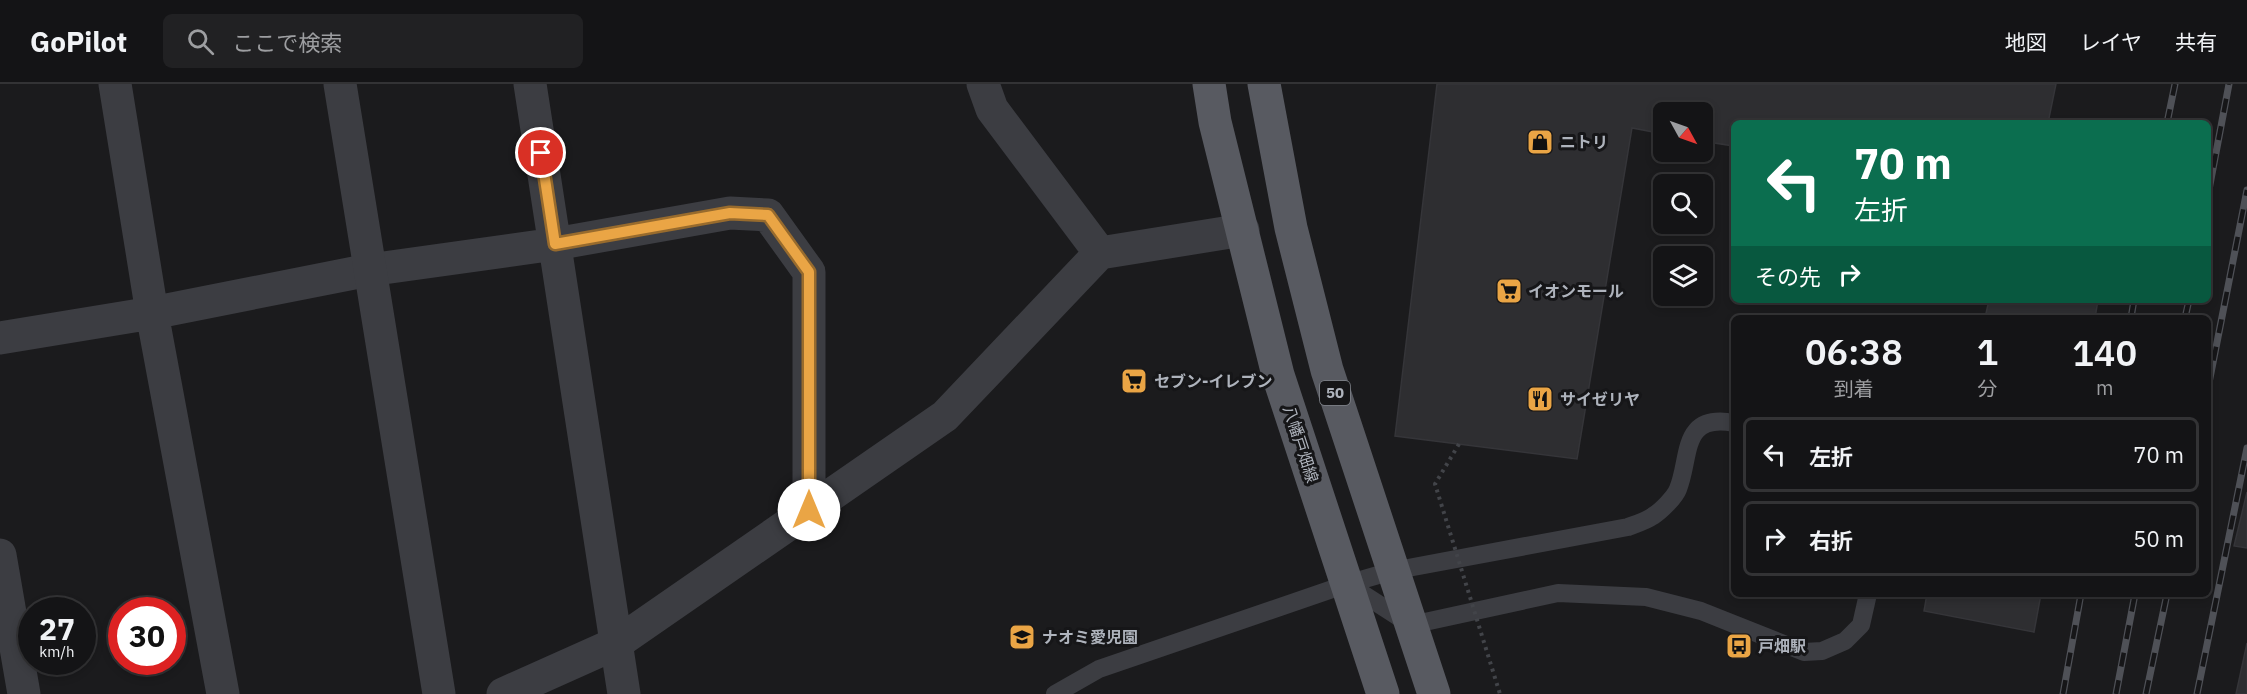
<!DOCTYPE html>
<html lang="ja">
<head>
<meta charset="utf-8">
<style>
	:root { --surface:#141416; --page:#212123; --text:#f1f3f6; --muted:#9d9ea1; --line:#333335 }
	body { margin:0; font-family:"IBM Plex Sans","Noto Sans JP",sans-serif; background:var(--page); color:var(--text); height:100vh; display:flex; flex-direction:column; font-size:22px; white-space:nowrap }
	* { box-sizing:border-box; margin:0 }
	p { font-size:20px; color:var(--muted) }
	.icon { flex:none; width:33px; height:33px; fill:none; stroke:currentColor; stroke-width:2; stroke-linecap:round; stroke-linejoin:round }
	.map { position:relative; flex:1; overflow:hidden }
	.details { position:absolute; left:1731px; top:231px; width:480px; height:282px; display:flex; flex-direction:column; background:var(--surface); border-radius:9px; box-shadow:0 3px 9px #0003,0 0 0 2px var(--line) }
	.details>* { flex:none }
	.top-card { position:absolute; left:1731px; top:36px; width:480px; height:183px; border-radius:9px; box-shadow:0 3px 9px #0003,0 0 0 2px var(--line); background:#0b6e4f; color:#fff; overflow:hidden }
	.needle { width:39px; rotate:130deg }
	.controls { position:absolute; left:1653px; top:18px; display:grid; gap:12px }
	.controls a { display:grid; place-items:center; width:60px; height:60px; border-radius:9px; background:var(--surface); box-shadow:0 3px 9px #0003,0 0 0 2px var(--line); font-size:30px }
	.speed { position:absolute; left:18px; top:513px; display:flex; gap:12px; font-size:30px; font-weight:700; text-align:center }
	.speed>* { display:grid; place-content:center; width:78px; height:78px; border-radius:50%; background:var(--surface); box-shadow:0 3px 9px #0003,0 0 0 2px var(--line); line-height:1 }
	.speed small { font-size:15px; font-weight:400 }
	.speed .limit { border:9px solid #d22; background:#fff; color:#111 }
	.pin { position:absolute; display:grid; place-items:center; width:51px; height:51px; color:#fff; margin:-26px; border:3px solid #fff; border-radius:50%; box-shadow:0 2px 6px #0007 }
	.me { position:absolute; width:66px; margin:-33px; rotate:0deg; stroke-linejoin:round; filter:drop-shadow(0 0 4px #0008) }
	.turn { display:flex; align-items:center; gap:21px; height:126px; padding:0 24px; font-size:27px }
	.turn .icon { width:78px; height:78px; stroke-width:2.5 }
	.turn b { display:block; font-size:42px; line-height:51px }
	.then { display:flex; align-items:center; height:57px; padding:0 24px; background:#0003; gap:12px; font-size:22px }
	.eta { display:flex; justify-content:space-evenly; align-items:center; height:102px; text-align:center }
	.eta b { font-size:36px; font-weight:600; line-height:42px }
	ul { padding:0; list-style:none }
	li { display:flex; align-items:center; gap:18px; height:75px; margin:0 12px 9px; padding:0 12px; border:3px solid var(--line); border-radius:9px }
	li div { flex:1 }
	li b { display:block; font-size:22px }
	li em { font-style:normal }
	header { display:flex; align-items:center; gap:36px; box-sizing:border-box; height:84px; padding:0 30px; background:var(--surface); border-bottom:2px solid var(--line) }
	header strong { font-size:28px }
	nav { display:flex; gap:33px; margin-inline-start:auto; font-size:21px }
	.search { width:420px; height:54px; background:var(--page); display:flex; align-items:center; gap:15px; box-sizing:border-box; padding:0 21px; border-radius:9px; color:var(--muted); font-size:22px }
	.map>svg:first-child { display:block }
	.building { fill:#2e2e31; stroke:#353539; stroke-width:1.5 }
	.lines { fill:none; stroke-linecap:round; stroke-linejoin:round }
	.service { stroke:#3c3d42; stroke-width:18 }
	.minor { stroke:#3c3d42; stroke-width:33 }
	.tertiary { stroke:#3c3d42; stroke-width:33 }
	.primary { stroke:#585a61; stroke-width:33 }
	.rail-casing { stroke:#4f5157; stroke-width:7 }
	.rail { stroke:#161618; stroke-width:4.5; stroke-dasharray:14; stroke-linecap:butt }
	.path-bridge { stroke:#424449; stroke-width:4; stroke-dasharray:3 4.5; stroke-linecap:butt }
	.route-casing { stroke:#986b2d; stroke-width:15 }
	.route { stroke:#eaa545; stroke-width:10 }
	.labels { text-anchor:middle; stroke-width:6; stroke-linejoin:round; paint-order:stroke }
	.shield { fill:#161618; stroke:#80848b; stroke-width:1.5 }
	.shield-label { font-size:15px; font-weight:bold; fill:#aeb3bc }
	.poi-label { font-size:16px; font-weight:bold; fill:#aeb3bc; stroke:#161618; text-anchor:start }
	.street-label { font-size:16px; fill:#aeb3bc; stroke:#161618 }
</style>
</head>
<body>
<header>
<strong>GoPilot</strong>
<div class="search"><svg class="icon" aria-label="search" viewBox="0 0 24 24"><circle cx="10" cy="10" r="6"/><path d="M15 15l6 6"/></svg>ここで検索</div>
<nav><a>地図</a><a>レイヤ</a><a>共有</a></nav>
</header>
<div class="map">
<svg width="2247" height="610" viewBox="0 0 2247 610">
	<rect width="100%" height="100%" fill="#1b1b1d"/>
	<path class="building" d="M 1437,0 L 2056,0 L 2048,39 L 1734,39 L 1734,62 L 1702,57 L 1702,28 L 1664,28 L 1664,50 L 1632,44 L 1577,375 L 1395,352 Z
		M 1989,216 L 2098,216 L 2095,234 L 1985,234 Z
		M 2247,408 L 2247,464 L 2234,462 Z
		M 1927,510 L 2041,510 L 2034,548 L 1924,527 Z
		M 2247,559 L 2247,610 L 2236,610 Z"/>
	<g class="lines">
		<path class="service" d="M 1349,501 L 1411,541 L 1558,509 L 1646,513 L 1701,527 L 1804,568 L 1822,567 L 1845,557 L 1861,541 L 1868,510
			M 1055,610 L 1099,585 L 1347,500 L 1392,487 L 1628,443 C 1636,440 1646,437 1653,432 C 1661,427 1675,413 1678,405 C 1691,373 1680,329 1734,339"/>
		<path class="minor" d="M 115,0 L 152,229 L 223,610
			M 530,0 L 624,610
			M 983,0 L 992,25 L 1100,169 L 1243,146
			M 0,254 L 152,229 L 369,186 L 555,160 L 730,129 L 768,131 L 809,188 L 809,426
			M 0,471 L 24,610
			M 503,610 L 617,559 L 945,332 L 1100,169"/>
		<path class="tertiary" d="M 340,0 L 439,610"/>
		<path class="primary" d="M 1209,0 L 1215,38 L 1278,291 L 1383,610
			M 1264,0 L 1291,144 L 1327,286 L 1434,610"/>
		<g class="rail-casing">
			<path id="rail" d="M 2167,39 L 2175,0
				M 2208,111 L 2229,0
				M 2131,234 L 2134,216
				M 2185,234 L 2189,216
				M 2208,304 L 2247,106
				M 2063,610 L 2081,510
				M 2116,610 L 2135,510
				M 2146,610 L 2167,510
				M 2197,610 L 2247,364"/>
		</g>
		<use href="#rail" class="rail"/>
		<path class="path-bridge" d="M 1459,360 L 1435,400 L 1500,610"/>
	</g>
	<g class="lines">
		<g class="route-casing">
			<path id="route" d="M 541,69 L 555,160 L 730,129 L 768,131 L 809,188 L 809,426"/>
		</g>
		<use href="#route" class="route"/>
	</g>
	<defs>
		<g id="shop-square" transform="scale(1.35)"><rect x="-9" y="-9" width="18" height="18" rx="4" fill="#eaa545" stroke="#161618"/><path d="M-5-2.5h2.3a2.7 3.5 0 0 1 5.4 0H5L5.5 6h-11ZM-1.5-2.5h3a1.5 2.3 0 0 0-3 0Z" fill="#111"/></g>
		<g id="supermarket-square" transform="scale(1.35)"><rect x="-9" y="-9" width="18" height="18" rx="4" fill="#eaa545" stroke="#161618"/><path d="M-6-5.5h2.5l.6 2H6L4.5 2H-2.5L-4.4-4H-6ZM-1.5 3.2a1.3 1.3 0 1 0 .1 0ZM3 3.2a1.3 1.3 0 1 0 .1 0Z" fill="#111"/></g>
		<g id="restaurant-square" transform="scale(1.35)"><rect x="-9" y="-9" width="18" height="18" rx="4" fill="#eaa545" stroke="#161618"/><path d="M-5-6h1v4h1v-4h1v4h1v-4h1v5L-1.5 .5V6h-2V.5L-5-1ZM5-6V6H3V1.5H1.5Q1.5-4 5-6Z" fill="#111"/></g>
		<g id="school-square" transform="scale(1.35)"><rect x="-9" y="-9" width="18" height="18" rx="4" fill="#eaa545" stroke="#161618"/><path d="M0-5L7-2L0 1L-7-2ZM-4 1L0 2.5L4 1V4Q0 6-4 4Z" fill="#111"/></g>
		<g id="bus-square" transform="scale(1.35)"><rect x="-9" y="-9" width="18" height="18" rx="4" fill="#eaa545" stroke="#161618"/><path d="M-5-6H5V4H4V6H2V4H-2V6H-4V4H-5ZM-3.5-4V0h7V-4ZM-3.5 1.2v1.5H-2V1.2ZM2 1.2v1.5H3.5V1.2Z" fill="#111"/></g>
	</defs>
	<g fill-rule="evenodd">
		<use href="#shop-square" x="1540" y="58"/>
		<use href="#supermarket-square" x="1509" y="207"/>
		<use href="#supermarket-square" x="1134" y="297"/>
		<use href="#restaurant-square" x="1540" y="315"/>
		<use href="#school-square" x="1022" y="553"/>
		<use href="#bus-square" x="1739" y="562"/>
	</g>
	<g class="labels">
		<rect class="shield" x="1320" y="297" width="30" height="24" rx="4.5"/>
		<g class="shield-label">
			<text x="1335" y="314">50</text>
		</g>
		<g class="poi-label">
			<text x="1560" y="64">ニトリ</text>
			<text x="1528" y="213">イオンモール</text>
			<text x="1154" y="303">セブン-イレブン</text>
			<text x="1560" y="321">サイゼリヤ</text>
			<text x="1042" y="559">ナオミ愛児園</text>
			<text x="1758" y="568">戸畑駅</text>
		</g>
		<g class="street-label">
			<text transform="translate(1301 360) rotate(72)" y="6">八幡戸畑線</text>
		</g>
	</g>
</svg>
<div class="controls">
<a><svg class="needle" viewBox="-14 -14 28 28"><path d="M0-13l5 13h-10z" fill="#e53935"/><path d="M0 13l5-13h-10z" fill="#9d9ea1"/></svg></a>
<a><svg class="icon" aria-label="search" viewBox="0 0 24 24"><circle cx="10" cy="10" r="6"/><path d="M15 15l6 6"/></svg></a>
<a><svg class="icon" aria-label="layers" viewBox="0 0 24 24"><path d="M12 4l9 5-9 5-9-5zM3 14l9 5 9-5"/></svg></a>
</div>
<div class="speed"><div>27<small>km/h</small></div><div class="limit">30</div></div>
<div class="pin" style="left:541px;top:69px;background:#d93025"><svg class="icon" aria-label="arrive" viewBox="0 0 24 24"><path d="M6 21V4h12l-3 4 3 4H6"/></svg></div>
<svg class="me" style="left:809px;top:426px" viewBox="-20 -20 40 40"><circle r="19" fill="#fff"/><path d="M0-13L10 11 0 6-10 11z" fill="#eaa545"/></svg>
<div class="top-card">
<div class="turn"><svg class="icon" aria-label="left" viewBox="0 0 24 24"><path d="M17 20v-9H6M10 6l-5 5 5 5"/></svg><div><b>70 m</b>左折</div></div>
<div class="then">その先<svg class="icon" aria-label="right" viewBox="0 0 24 24"><path d="M7 20v-9h11M14 6l5 5-5 5"/></svg></div>
</div>
<section class="details">
<div class="eta">
<div><b>06:38</b><p>到着</p></div>
<div><b>1</b><p>分</p></div>
<div><b>140</b><p>m</p></div>
</div>
<ul>
<li><svg class="icon" aria-label="left" viewBox="0 0 24 24"><path d="M17 20v-9H6M10 6l-5 5 5 5"/></svg><div><b>左折</b></div><em>70 m</em></li>
<li><svg class="icon" aria-label="right" viewBox="0 0 24 24"><path d="M7 20v-9h11M14 6l5 5-5 5"/></svg><div><b>右折</b></div><em>50 m</em></li>
</ul>
</section>
</div>
</body>
</html>
